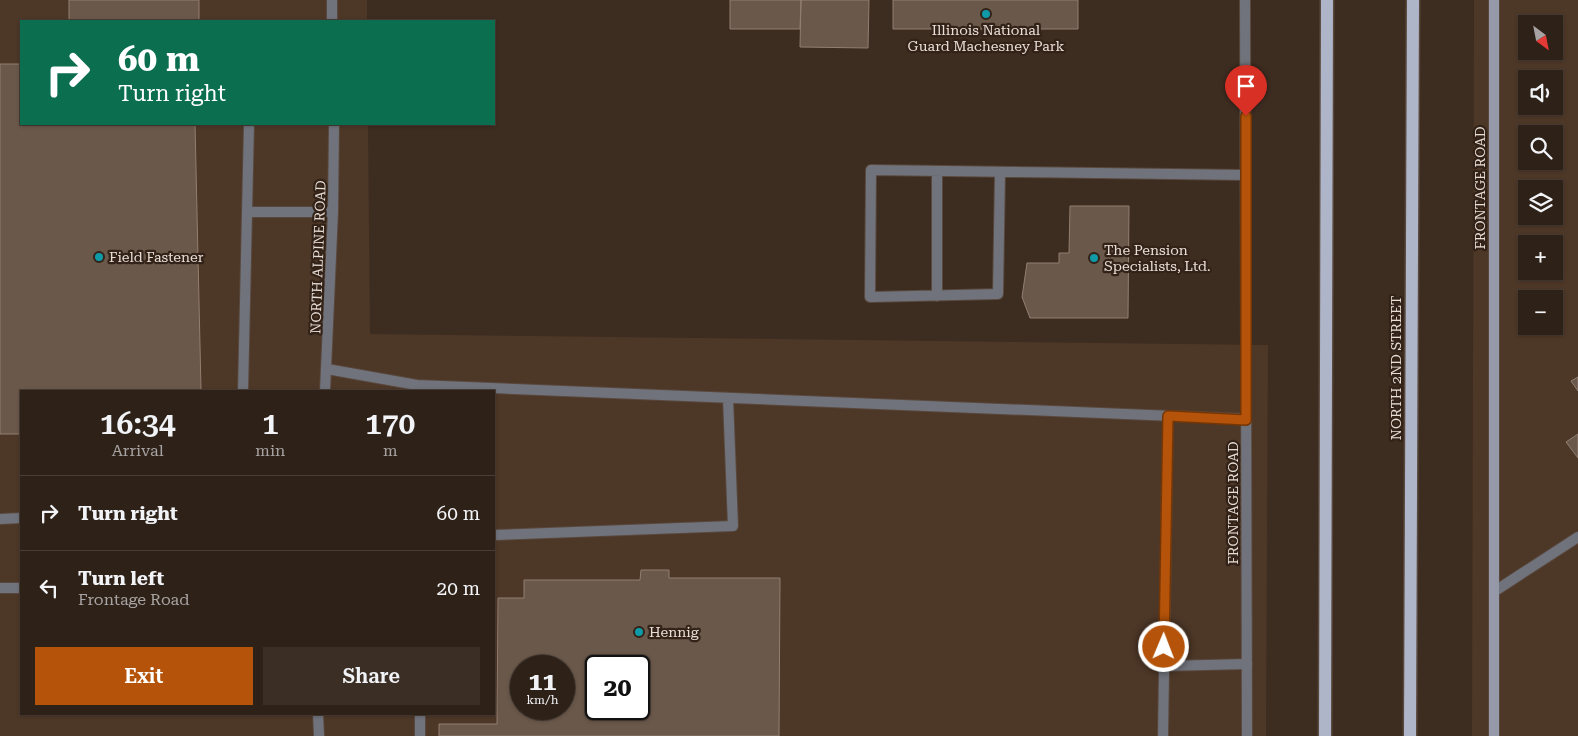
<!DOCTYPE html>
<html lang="en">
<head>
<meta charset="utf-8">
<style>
	:root { --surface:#2e2118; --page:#3a2e25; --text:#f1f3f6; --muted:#a7a3a2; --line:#493e37; --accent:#b45309 }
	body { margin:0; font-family:"Roboto Serif",serif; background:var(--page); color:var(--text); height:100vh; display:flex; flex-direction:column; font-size:19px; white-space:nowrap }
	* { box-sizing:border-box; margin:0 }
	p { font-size:16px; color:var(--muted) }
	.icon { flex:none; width:28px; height:28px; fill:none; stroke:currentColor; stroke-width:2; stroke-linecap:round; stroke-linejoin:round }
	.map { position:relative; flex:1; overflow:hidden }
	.side { position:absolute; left:20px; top:390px; width:475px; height:325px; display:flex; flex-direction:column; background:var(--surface); border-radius:0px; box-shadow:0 1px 4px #0004,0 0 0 1px var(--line) }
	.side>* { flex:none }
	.top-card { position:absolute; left:20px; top:20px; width:475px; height:105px; border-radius:0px; box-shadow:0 1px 4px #0004,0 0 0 1px var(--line); background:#0b6e4f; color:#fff; overflow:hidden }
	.needle { width:32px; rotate:148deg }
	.controls { position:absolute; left:1518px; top:15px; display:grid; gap:10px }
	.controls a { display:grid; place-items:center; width:45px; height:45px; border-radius:0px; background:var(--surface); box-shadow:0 1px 4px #0004,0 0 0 1px var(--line); font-size:25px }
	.speed { position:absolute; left:510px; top:655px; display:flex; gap:10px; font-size:25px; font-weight:700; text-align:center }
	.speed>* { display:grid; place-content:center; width:65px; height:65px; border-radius:50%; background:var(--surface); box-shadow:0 1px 4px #0004,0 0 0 1px var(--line); line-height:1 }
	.speed small { font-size:12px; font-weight:400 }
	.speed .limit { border:2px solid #111; border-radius:8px; background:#fff; color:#111 }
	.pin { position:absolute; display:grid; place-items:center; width:42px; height:42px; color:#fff; margin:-51px -21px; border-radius:50% 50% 50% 0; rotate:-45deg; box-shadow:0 0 5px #0007 }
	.pin .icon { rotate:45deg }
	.me { position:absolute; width:55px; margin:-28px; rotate:1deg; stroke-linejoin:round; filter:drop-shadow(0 0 4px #0008) }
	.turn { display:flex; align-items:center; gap:18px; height:105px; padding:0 15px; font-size:22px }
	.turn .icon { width:65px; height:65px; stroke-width:2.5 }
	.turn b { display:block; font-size:35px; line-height:42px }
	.eta { display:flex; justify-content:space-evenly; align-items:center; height:85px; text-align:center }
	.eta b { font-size:30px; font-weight:600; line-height:35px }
	.action { display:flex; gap:10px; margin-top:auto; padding:10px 15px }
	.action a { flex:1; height:58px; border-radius:0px; background:var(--accent); color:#fff; font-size:20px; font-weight:600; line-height:58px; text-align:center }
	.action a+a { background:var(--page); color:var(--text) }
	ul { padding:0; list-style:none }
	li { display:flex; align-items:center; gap:15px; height:75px; padding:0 15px; border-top:1px solid var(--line) }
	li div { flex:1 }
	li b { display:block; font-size:19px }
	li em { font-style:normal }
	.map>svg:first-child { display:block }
	.built { fill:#4d3727; fill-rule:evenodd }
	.building { fill:#6a584a; stroke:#937f71; fill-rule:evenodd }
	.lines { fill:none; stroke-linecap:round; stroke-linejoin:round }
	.lane-casing { stroke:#59483d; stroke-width:12 }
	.street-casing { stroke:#59483d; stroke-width:12 }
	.secondary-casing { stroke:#59483d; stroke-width:12 }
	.primary-casing { stroke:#59483d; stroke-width:15 }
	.lane { stroke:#70737c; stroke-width:10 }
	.street { stroke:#70737c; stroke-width:10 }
	.secondary { stroke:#9498a7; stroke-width:10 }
	.primary { stroke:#afb5c8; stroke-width:12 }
	.route-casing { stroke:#753606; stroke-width:12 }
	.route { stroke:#b45309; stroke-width:9 }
	.culture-dot { fill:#0f9aa8; stroke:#322217; stroke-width:2 }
	.labels { text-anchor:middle; stroke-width:4.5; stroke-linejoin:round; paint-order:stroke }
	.poi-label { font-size:14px; fill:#e9ded6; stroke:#322217; text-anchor:start }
	.street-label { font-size:14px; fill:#e9ded6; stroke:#322217 }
</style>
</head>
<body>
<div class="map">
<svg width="1578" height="736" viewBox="0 0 1578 736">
	<rect width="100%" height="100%" fill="#3d2c20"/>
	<path class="built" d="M 0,0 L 367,0 L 367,21 L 21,21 L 21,124 L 368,124 L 370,334 L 1268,345 L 1266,736 L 0,736 ZM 21,391 L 494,391 L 494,714 L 21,714 ZM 521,666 L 564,666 L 564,709 L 521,709 ZM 596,666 L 639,666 L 639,709 L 596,709 Z
		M 1474,0 L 1578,0 L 1578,736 L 1472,736 ZM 1526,24 L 1554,24 L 1554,51 L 1526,51 ZM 1526,79 L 1554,79 L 1554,106 L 1526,106 ZM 1526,134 L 1554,134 L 1554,161 L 1526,161 ZM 1526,189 L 1554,189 L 1554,216 L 1526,216 ZM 1526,244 L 1554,244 L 1554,271 L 1526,271 ZM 1526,299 L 1554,299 L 1554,326 L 1526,326 Z"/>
	<path class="building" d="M 69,0 L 199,0 L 199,21 L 69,21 Z
		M 730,0 L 801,0 L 800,29 L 730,29 Z
		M 801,0 L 869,0 L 868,48 L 800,47 Z
		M 893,0 L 1078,0 L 1078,29 L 893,29 Z
		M 0,64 L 21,64 L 21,124 L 195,124 L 201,390 L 21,391 L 21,434 L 0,434 Z
		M 1070,206 L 1129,206 L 1128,318 L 1030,318 L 1022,297 L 1027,263 L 1059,263 L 1059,253 L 1069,253 Z
		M 1578,377 L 1578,391 L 1571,381 Z
		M 1578,434 L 1578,458 L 1566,442 Z
		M 641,570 L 669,570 L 669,578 L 780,578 L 779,736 L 439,736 L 439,724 L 497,724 L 498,598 L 524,598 L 524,580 L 640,580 ZM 521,666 L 564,666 L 564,709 L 521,709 ZM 596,666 L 639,666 L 639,709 L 596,709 Z"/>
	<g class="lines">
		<g class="lane-casing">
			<path id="lane" d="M 937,171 L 937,296
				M 1000,172 L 998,294 L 870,297 L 871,170 C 996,172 1121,173 1246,175
				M 248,212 L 333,212
				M 327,369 L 417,385
				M 243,391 L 249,124
				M 417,391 L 417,385 L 1246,419
				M 0,519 L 21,518
				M 494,535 L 733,526 L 728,398
				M 1164,666 L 1247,664
				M 420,714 L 420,736
				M 1163,736 L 1168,416"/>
		</g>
		<g class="street-casing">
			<path id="street" d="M 332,0 L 332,21
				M 1245,0 L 1247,736
				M 325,391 L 333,212 L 334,124
				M 0,588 L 21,588
				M 1495,591 L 1578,537
				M 318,714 L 319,736"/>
		</g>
		<g class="secondary-casing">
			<path id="secondary" d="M 1494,736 L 1494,0"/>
		</g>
		<g class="primary-casing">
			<path id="primary" d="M 1325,736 L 1327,0
				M 1410,736 L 1413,0"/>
		</g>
		<use href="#lane" class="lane"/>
		<use href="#street" class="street"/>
		<use href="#secondary" class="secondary"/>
		<use href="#primary" class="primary"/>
	</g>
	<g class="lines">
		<g class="route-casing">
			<path id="route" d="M 1164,647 L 1168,416 L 1246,420 L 1246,116"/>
		</g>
		<use href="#route" class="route"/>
	</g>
	<g class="culture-dot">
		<circle cx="986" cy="14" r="5"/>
		<circle cx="99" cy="257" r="5"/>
		<circle cx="1094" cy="258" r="5"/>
		<circle cx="639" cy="632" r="5"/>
	</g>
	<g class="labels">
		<g class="poi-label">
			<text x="986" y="35" text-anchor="middle">Illinois National<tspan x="986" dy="16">Guard Machesney Park</tspan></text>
			<text x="1104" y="255">The Pension<tspan x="1104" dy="16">Specialists, Ltd.</tspan></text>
			<text x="109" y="262">Field Fastener</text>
			<text x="649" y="637">Hennig</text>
		</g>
		<g class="street-label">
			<text transform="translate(1480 188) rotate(-90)" y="5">FRONTAGE ROAD</text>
			<text transform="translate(318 257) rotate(-88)" y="5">NORTH ALPINE ROAD</text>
			<text transform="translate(1396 368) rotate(-90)" y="5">NORTH 2ND STREET</text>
			<text transform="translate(1233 503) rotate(-90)" y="5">FRONTAGE ROAD</text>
		</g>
	</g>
</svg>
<div class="controls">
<a><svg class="needle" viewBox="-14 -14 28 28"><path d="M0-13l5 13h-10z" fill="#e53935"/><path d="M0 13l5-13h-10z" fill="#a7a3a2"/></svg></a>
<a><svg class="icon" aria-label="sound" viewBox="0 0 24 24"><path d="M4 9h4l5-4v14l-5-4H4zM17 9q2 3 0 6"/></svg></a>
<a><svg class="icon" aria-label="search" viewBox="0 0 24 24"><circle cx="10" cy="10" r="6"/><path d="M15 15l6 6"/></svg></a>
<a><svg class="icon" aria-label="layers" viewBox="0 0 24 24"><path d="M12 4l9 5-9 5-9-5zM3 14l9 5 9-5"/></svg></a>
<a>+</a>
<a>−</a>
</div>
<div class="speed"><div>11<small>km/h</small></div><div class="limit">20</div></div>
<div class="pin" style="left:1246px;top:116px;background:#d93025"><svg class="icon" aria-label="arrive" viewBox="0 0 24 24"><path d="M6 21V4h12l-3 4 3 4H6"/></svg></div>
<svg class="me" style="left:1164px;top:647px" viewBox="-20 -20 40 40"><circle r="17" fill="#b45309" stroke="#fff" stroke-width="3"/><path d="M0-11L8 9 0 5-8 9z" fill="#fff"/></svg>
<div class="top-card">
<div class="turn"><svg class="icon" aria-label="right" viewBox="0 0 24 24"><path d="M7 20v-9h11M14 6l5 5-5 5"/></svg><div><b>60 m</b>Turn right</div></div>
</div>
<section class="side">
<div class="eta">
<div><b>16:34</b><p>Arrival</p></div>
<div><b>1</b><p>min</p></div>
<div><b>170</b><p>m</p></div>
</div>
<ul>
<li><svg class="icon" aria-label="right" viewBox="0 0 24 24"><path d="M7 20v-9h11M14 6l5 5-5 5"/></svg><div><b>Turn right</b></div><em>60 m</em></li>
<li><svg class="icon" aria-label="left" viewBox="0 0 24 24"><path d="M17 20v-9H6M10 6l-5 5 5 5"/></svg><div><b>Turn left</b><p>Frontage Road</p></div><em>20 m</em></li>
</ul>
<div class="action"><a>Exit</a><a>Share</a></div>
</section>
</div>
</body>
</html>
